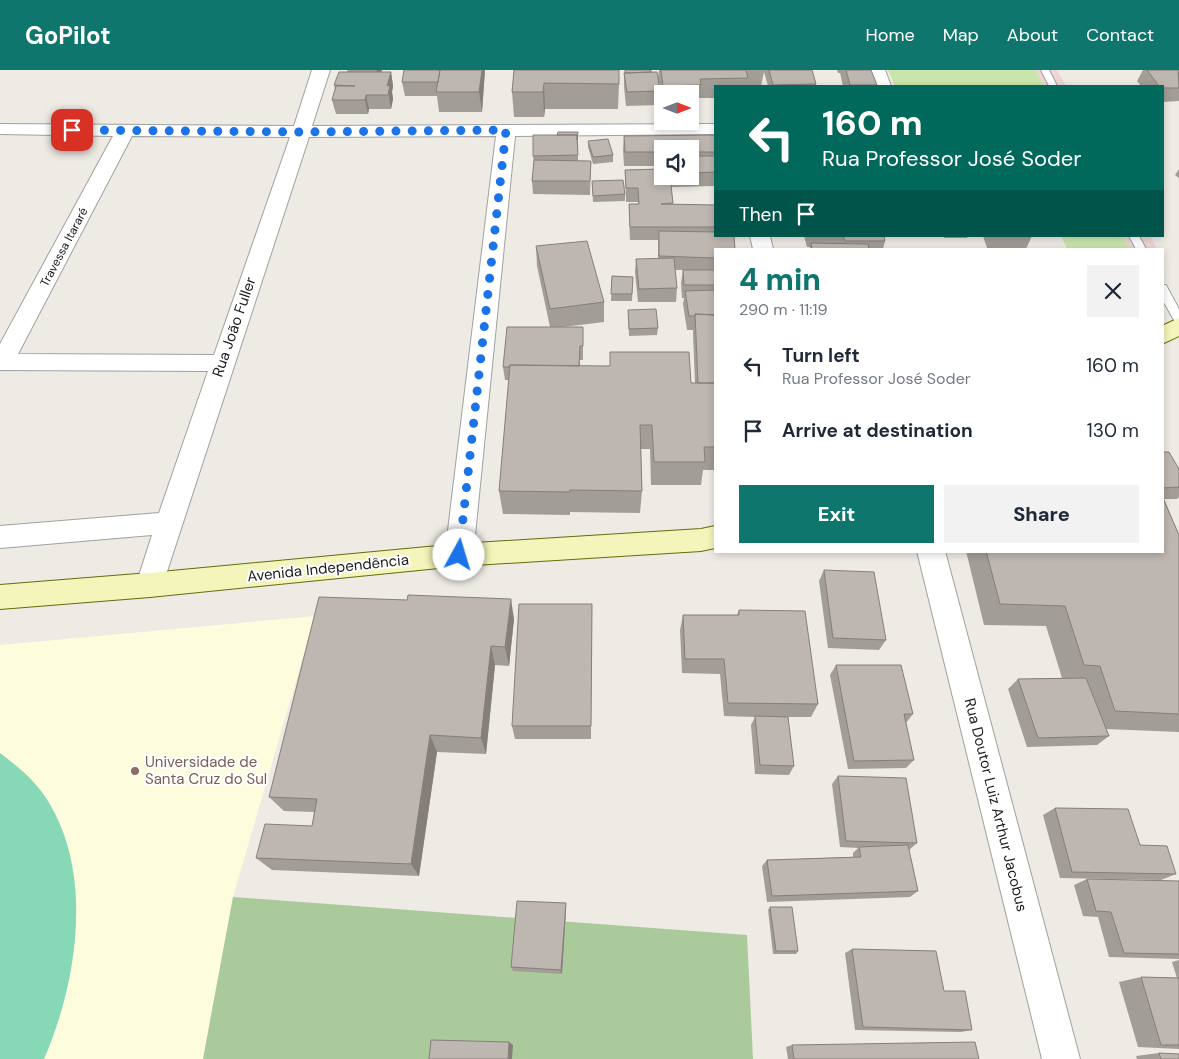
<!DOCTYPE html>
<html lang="en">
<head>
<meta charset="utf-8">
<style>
	:root { --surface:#fff; --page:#f2f2f3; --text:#1f2937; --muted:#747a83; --accent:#0f766e }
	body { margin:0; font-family:"DM Sans",sans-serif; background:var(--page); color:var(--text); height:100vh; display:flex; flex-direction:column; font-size:19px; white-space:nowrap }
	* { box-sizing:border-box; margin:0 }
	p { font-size:16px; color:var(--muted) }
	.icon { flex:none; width:28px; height:28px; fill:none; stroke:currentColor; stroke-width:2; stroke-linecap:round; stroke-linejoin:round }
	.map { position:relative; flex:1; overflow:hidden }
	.drawer { position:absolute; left:714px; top:178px; width:450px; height:305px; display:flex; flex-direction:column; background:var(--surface); border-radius:0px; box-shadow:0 2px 8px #0003 }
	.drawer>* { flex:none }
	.guide { position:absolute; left:714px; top:15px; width:450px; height:152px; border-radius:0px; box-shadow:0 2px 8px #0003; background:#00695c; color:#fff; overflow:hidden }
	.needle { width:32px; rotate:90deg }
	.tools { position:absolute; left:654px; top:15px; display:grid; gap:10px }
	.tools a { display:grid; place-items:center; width:45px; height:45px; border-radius:0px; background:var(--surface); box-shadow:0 2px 8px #0003; font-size:25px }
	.pin { position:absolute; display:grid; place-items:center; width:42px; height:42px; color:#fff; margin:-21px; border-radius:10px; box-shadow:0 2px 8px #0006 }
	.me { position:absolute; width:55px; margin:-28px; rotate:6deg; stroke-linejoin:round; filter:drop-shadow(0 0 4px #0008) }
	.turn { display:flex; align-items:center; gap:18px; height:105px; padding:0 25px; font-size:22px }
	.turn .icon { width:65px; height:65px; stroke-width:2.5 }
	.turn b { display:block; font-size:35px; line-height:42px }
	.then { display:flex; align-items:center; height:48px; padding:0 25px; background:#0003; gap:10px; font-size:19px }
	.round { display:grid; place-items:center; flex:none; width:52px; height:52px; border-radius:0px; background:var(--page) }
	.summary { display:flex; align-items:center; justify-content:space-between; height:85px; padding:0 25px }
	h1 { font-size:30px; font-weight:800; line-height:38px; color:var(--accent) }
	.button { display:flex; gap:10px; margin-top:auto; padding:10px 25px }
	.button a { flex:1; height:58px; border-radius:0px; background:var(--accent); color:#fff; font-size:20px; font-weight:800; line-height:58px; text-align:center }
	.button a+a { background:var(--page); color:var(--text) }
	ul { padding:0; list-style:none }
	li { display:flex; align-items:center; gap:15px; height:65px; padding:0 25px }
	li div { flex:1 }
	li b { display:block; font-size:19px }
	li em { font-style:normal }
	header { display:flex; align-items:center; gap:30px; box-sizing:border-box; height:70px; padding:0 25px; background:var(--accent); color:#fff }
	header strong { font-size:24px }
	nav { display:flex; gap:28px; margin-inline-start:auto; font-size:18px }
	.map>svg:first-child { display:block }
	.commercial { fill:#eed4d4 }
	.education { fill:#fdfcdd }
	.grass { fill:#cae5ac }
	.forest { fill:#aaca9b }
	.pitch { fill:#86d8b6 }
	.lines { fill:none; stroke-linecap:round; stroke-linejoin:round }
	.lane-casing { stroke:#a1a1a1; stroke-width:2 }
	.street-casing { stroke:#a1a1a1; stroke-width:2 }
	.secondary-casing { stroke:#646c0c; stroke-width:2 }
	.lane { fill:#fff; fill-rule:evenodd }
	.street { fill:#fff; fill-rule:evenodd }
	.secondary { fill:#f3f5ba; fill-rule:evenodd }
	.wall { fill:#a39d97; fill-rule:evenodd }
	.shaded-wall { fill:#857f7b }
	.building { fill:#beb6b0; stroke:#857f7b }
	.route { stroke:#1a73e8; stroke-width:9; stroke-dasharray:0 16.2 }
	.education-dot { fill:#8d6e63; stroke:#fff; stroke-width:2 }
	.labels { text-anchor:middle; stroke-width:4; stroke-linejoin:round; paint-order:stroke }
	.far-street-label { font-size:12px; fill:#1d1d1d; stroke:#fff }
	.street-label { font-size:15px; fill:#1d1d1d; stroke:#fff }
	.education-label { font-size:15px; fill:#785e54; stroke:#fff; text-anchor:start }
</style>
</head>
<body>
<header>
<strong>GoPilot</strong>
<nav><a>Home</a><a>Map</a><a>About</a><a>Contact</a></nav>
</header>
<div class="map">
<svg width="1179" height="989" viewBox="0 0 1179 989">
	<rect width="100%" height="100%" fill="#eeeae4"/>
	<path class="commercial" d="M 1035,0 L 1057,0 L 1066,16 L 1044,16 Z
		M 1122,166 L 1150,166 L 1157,179 L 1129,179 Z"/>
	<path class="education" d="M 315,546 L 233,827 L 203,989 L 0,989 L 0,575 Z"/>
	<path class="grass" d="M 888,0 L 1035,0 L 1044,16 L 895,16 Z
		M 1061,166 L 1122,166 L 1129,179 L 1067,179 Z"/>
	<path class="forest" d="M 233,827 L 747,865 L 753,989 L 203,989 Z"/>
	<path class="pitch" d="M 0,683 C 16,695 32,708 44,725 C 95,799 78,911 44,989 L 0,989 Z"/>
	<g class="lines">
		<g class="lane-casing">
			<path id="lane" d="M 1041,0 L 1049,0 L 1057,16 L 1049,16 Z
				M 1129,166 L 1139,166 L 1146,179 L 1136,179 Z
				M 1162,215 L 1166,215 L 1179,239 L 1179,253 L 1175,252 L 1162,229 Z"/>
		</g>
		<g class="street-casing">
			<path id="street" d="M 312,0 L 330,0 L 312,56 L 715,54 L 715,64 L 515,66 L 473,485 L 469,493 L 459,496 L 449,493 L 445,485 L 496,66 L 309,67 L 160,523 L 150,527 L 140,523 L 136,515 L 152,465 L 0,478 L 0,456 L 159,443 L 208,301 L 0,300 L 0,274 L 113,66 L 0,64 L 0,54 L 294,56 ZM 132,66 L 290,67 L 214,285 L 18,284 Z
				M 867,0 L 885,0 L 891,16 L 873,16 Z
				M 750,166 L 770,166 L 773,179 L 753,179 Z
				M 917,481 L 945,481 L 1080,989 L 1042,989 Z"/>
		</g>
		<g class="secondary-casing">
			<path id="secondary" d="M 1179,248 L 1179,266 L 1162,274 L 1162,256 Z
				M 715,456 L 715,478 L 701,481 L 459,496 L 150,527 L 0,539 L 0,515 L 150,503 L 459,474 L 701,459 Z"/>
		</g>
		<use href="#lane" class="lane"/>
		<use href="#street" class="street"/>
		<use href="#secondary" class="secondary"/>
	</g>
	<path class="wall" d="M 347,0 L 382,0 L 381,2 L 391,2 L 393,16 L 392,22 L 393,29 L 391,39 L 369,39 L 368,44 L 336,44 L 332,30 L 335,19 L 334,15 L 348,2 Z
		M 485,0 L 482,42 L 439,42 L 437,26 L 405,26 L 402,12 Z
		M 514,0 L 619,14 L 618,39 L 545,39 L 544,47 L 514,47 L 512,22 Z
		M 659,0 L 812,0 L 816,14 L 816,16 L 768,16 L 764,2 L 761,16 L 715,16 L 715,28 L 699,28 L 699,35 L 690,35 L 690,24 L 662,24 L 662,35 L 660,22 L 659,35 L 626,36 L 624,17 L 624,3 L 651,2 L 659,17 L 658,7 Z
		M 837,0 L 871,0 L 876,16 L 843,16 L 840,3 L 838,3 Z
		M 1143,0 L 1179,0 L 1179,31 L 1162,32 L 1162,16 L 1141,16 L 1137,11 Z
		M 557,65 L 578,69 L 578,91 L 591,91 L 590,125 L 533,124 L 532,111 L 534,94 L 533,86 Z
		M 715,65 L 715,116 L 671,117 L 673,134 L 715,135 L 715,400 L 703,400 L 701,415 L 651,415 L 650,379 L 641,379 L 642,421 L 640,443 L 570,442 L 570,445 L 503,444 L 499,421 L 509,310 L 505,310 L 503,297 L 550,257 L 537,196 L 536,176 L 604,232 L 604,252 L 563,257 L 583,257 L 583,290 L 580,290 L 580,296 L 610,296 L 610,282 L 691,313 L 695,313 L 693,264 L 693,260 L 687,260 L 683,234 L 684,228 L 682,228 L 681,213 L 683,200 L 675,200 L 677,218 L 676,232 L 638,232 L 635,203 L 636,189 L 658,189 L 658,170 L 630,170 L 629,148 L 629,134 L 638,134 L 638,132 L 626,132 L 625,100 L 659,99 L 659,96 L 624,96 L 623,80 L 624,66 ZM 662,79 L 690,79 L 690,106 L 662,106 Z
		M 588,71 L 613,85 L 613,92 L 593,94 L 588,77 Z
		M 1179,99 L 1179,108 L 1175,105 Z
		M 592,111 L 625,124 L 625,131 L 593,132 Z
		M 804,166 L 884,166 L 885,171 L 883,179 L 809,179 L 810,177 L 807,177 Z
		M 944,166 L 968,166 L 967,168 L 944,168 Z
		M 983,166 L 1032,166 L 1026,179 L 987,178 Z
		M 612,206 L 633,207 L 632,231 L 611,231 Z
		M 628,240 L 658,258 L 657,265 L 629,266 Z
		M 1162,382 L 1179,399 L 1179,427 L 1177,429 L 1164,429 L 1179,465 L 1179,662 L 1106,659 L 1109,666 L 1097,675 L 1027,677 L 1008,619 L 1018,609 L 1062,608 L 1046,556 L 984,555 L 966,481 L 1162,481 Z
		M 824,500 L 886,570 L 879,580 L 828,578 L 819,511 Z
		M 407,530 L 514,549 L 509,596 L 495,595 L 486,684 L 437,682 L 419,806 L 272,800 L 256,788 L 312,756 L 314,742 L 284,741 L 269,727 Z
		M 592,534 L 591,669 L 515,669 L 512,656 Z
		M 739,540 L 818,634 L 811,647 L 787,647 L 794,696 L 789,705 L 755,704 L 751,655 L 755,647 L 724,646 L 720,604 L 682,603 L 680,560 L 683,545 L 737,545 Z
		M 836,595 L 913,644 L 906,653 L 914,690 L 906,698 L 848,699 L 830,605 Z
		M 838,706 L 917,773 L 909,780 L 918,821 L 910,827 L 767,832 L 762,796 L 767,790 L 853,787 L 853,783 L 858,778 L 840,777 L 832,714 Z
		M 1055,738 L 1140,775 L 1176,804 L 1161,810 L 1060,808 L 1043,745 Z
		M 1087,809 L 1179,811 L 1179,889 L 1109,887 L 1098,847 L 1083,846 L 1074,815 Z
		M 566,833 L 566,839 L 562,904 L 513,901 L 511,897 Z
		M 770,837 L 798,881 L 796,884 L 773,884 L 768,840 Z
		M 852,879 L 944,921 L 972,960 L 961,962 L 855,960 L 845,883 Z
		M 1179,890 L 1179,979 L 1138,977 L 1119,912 L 1141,907 L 1177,908 L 1172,892 Z
		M 792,975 L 979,989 L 788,989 L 786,977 Z
		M 1159,983 L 1179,989 L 1137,989 L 1136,986 Z"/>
	<path class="shaded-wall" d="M 376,0 L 382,0 L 379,13 Z
		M 482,0 L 485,0 L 482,42 L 479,22 Z
		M 391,2 L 393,16 L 392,22 L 393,29 L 391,39 L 387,16 Z
		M 544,13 L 545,39 L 544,47 L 543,22 Z
		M 366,25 L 369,39 L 368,44 L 365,30 Z
		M 511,529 L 514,549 L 509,596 L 505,577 Z
		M 491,576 L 495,595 L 486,684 L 481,668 Z
		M 430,665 L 437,682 L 419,806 L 411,794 Z
		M 566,833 L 566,839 L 562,904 L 561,900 Z
		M 509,972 L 513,975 L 512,989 L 508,989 Z"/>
	<path class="building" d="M 404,0 L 440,0 L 438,12 L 402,12 Z
		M 440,0 L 482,0 L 479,22 L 436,22 Z
		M 514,0 L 619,0 L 619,14 L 544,13 L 543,22 L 512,22 Z
		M 625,0 L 651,0 L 651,2 L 625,3 Z
		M 661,0 L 746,0 L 748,8 L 700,9 L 701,15 L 663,16 Z
		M 769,0 L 812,0 L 816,14 L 773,15 Z
		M 846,0 L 871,0 L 877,15 L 850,15 Z
		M 1147,0 L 1178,0 L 1179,18 L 1162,18 L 1162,16 L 1159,16 Z
		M 339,2 L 391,2 L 387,16 L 390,15 L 388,25 L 366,25 L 365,30 L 332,30 L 336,16 L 355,16 L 334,15 Z
		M 657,2 L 660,21 L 627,22 L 624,3 Z
		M 558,62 L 578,62 L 577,70 L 577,65 L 557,65 Z
		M 533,65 L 577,65 L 578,85 L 533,86 Z
		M 715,65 L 715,82 L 690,82 L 690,79 L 662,79 L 662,82 L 625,82 L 624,66 Z
		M 608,69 L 613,85 L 593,87 L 588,71 Z
		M 660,86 L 662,86 L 662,106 L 670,106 L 673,133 L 661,134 L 715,135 L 715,157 L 630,157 L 629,134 L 639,134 L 638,118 L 626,118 L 625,100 L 661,99 Z
		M 690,86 L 715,86 L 715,102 L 690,103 Z
		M 534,90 L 591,91 L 590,111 L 532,111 Z
		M 623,110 L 625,124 L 593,126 L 592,111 Z
		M 659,161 L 715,162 L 715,166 L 734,166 L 735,179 L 715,179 L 715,188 L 659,186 Z
		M 843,166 L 884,166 L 885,171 L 845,171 Z
		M 587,171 L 604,232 L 550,239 L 536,176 Z
		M 811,173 L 868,174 L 869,179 L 812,179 Z
		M 674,188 L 677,218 L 639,219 L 636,189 Z
		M 683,200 L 715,200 L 715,215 L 684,215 Z
		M 612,206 L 633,207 L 632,224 L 611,224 Z
		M 715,220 L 715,245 L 695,244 L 695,246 L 689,246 L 685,221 Z
		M 656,239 L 658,258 L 629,259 L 628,240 Z
		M 695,244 L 715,245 L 715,313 L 698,313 Z
		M 507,257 L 583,257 L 583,276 L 580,276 L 579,296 L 510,295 L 510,297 L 503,297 Z
		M 610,282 L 689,282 L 691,313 L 715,313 L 715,377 L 704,377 L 705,392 L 654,392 L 652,355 L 640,355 L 642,421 L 570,420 L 570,422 L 499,421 L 510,295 L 610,296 Z
		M 1162,382 L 1169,382 L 1179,399 L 1179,417 L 1162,418 Z
		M 1162,426 L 1179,465 L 1179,644 L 1115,641 L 1100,596 L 1084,595 L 1065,536 L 1000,534 L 986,481 L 1162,481 Z
		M 824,500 L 874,502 L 886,570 L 833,568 Z
		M 408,525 L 511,529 L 505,577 L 491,576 L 481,668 L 430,665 L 411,794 L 256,788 L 265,754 L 312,756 L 317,729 L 269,727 L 319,527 L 407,530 Z
		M 519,534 L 592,534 L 591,656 L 512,656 Z
		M 739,540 L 805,541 L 818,634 L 728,633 L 724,589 L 685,589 L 683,545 L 739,545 Z
		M 836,595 L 901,595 L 913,644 L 904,644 L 914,690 L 854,691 Z
		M 1086,608 L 1109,666 L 1038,668 L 1018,609 Z
		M 755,646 L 788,647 L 794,696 L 760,695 Z
		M 838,706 L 906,708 L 917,773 L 846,771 Z
		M 1055,738 L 1128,739 L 1140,775 L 1167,776 L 1176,804 L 1072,802 Z
		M 908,775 L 918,821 L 772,826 L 767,790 L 861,787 L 859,777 Z
		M 1087,809 L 1179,811 L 1179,884 L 1124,883 L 1111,842 L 1096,841 Z
		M 517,831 L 566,833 L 561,900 L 511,897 Z
		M 770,837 L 792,837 L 798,881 L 776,881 Z
		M 852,879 L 936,881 L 944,921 L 965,921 L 972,960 L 863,957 Z
		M 1141,907 L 1179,908 L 1179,975 L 1161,975 Z
		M 431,970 L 509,972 L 508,989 L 429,989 Z
		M 975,972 L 979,989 L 794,989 L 792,975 Z
		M 1159,983 L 1179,984 L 1179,989 L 1161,989 Z"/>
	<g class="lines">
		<path class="route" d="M 72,60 L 302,62 L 506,60 L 459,485"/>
	</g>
	<circle class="education-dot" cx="135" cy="701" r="5"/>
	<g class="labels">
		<g class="far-street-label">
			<text transform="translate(64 177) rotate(-62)" y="4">Travessa Itararé</text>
		</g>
		<g class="street-label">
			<text transform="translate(234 257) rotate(-71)" y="5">Rua João Fuller</text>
			<text transform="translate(328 498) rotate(-6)" y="5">Avenida Independência</text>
			<text transform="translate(996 735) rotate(76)" y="5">Rua Doutor Luiz Arthur Jacobus</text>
		</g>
		<g class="education-label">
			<text x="145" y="697">Universidade de<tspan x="145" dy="17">Santa Cruz do Sul</tspan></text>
		</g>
	</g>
</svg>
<div class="tools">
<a><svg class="needle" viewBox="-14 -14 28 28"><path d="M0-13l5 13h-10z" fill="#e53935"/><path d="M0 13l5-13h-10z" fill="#747a83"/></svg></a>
<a><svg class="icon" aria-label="sound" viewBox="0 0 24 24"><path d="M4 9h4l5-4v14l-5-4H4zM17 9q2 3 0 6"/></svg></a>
</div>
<div class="pin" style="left:72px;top:60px;background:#d93025"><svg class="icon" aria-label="arrive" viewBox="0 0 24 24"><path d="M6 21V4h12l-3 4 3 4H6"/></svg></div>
<svg class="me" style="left:459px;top:485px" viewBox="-20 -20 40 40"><circle r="19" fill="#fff"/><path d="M0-13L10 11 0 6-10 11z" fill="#1a73e8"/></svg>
<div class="guide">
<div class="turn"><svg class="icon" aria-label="left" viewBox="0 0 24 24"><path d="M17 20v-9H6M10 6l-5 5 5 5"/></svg><div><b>160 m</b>Rua Professor José Soder</div></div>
<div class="then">Then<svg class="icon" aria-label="arrive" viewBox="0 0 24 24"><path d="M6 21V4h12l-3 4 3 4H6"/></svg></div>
</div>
<section class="drawer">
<div class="summary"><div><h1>4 min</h1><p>290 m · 11:19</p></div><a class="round"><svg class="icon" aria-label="close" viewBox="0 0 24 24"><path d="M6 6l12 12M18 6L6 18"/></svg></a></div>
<ul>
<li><svg class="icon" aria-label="left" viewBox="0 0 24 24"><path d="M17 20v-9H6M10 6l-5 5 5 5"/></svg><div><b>Turn left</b><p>Rua Professor José Soder</p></div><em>160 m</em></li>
<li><svg class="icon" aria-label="arrive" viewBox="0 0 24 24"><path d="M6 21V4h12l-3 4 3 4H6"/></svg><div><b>Arrive at destination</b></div><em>130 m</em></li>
</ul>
<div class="button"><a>Exit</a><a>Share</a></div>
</section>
</div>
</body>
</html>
